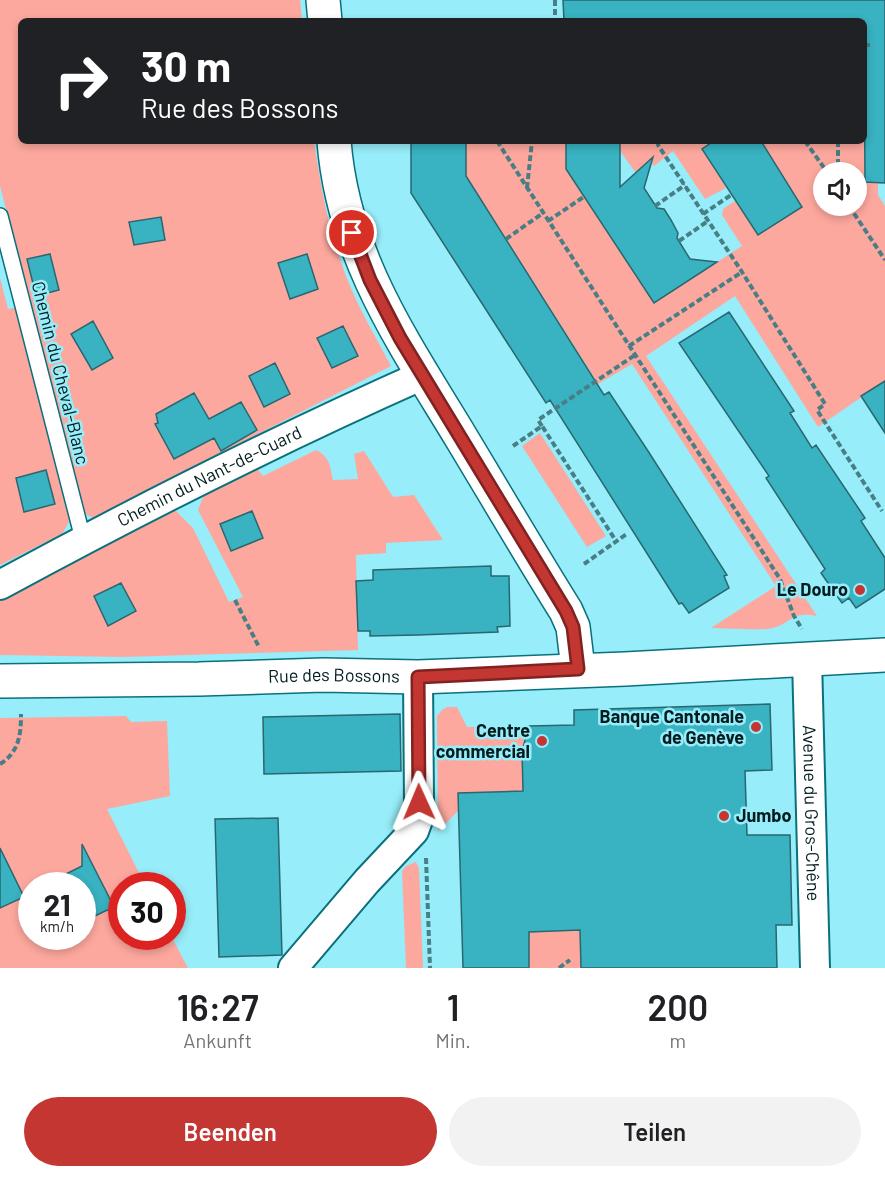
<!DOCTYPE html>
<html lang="de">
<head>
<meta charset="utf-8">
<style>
	:root { --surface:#fff; --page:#f2f2f2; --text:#202124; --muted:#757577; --accent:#c43632 }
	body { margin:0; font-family:Barlow,sans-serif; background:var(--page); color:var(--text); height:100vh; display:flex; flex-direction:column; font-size:22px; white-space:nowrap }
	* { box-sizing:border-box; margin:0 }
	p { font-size:20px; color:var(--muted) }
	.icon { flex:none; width:33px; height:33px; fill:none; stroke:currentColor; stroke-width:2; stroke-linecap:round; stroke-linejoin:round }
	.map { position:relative; height:968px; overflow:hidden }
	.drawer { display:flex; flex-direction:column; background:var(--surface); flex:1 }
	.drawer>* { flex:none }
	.top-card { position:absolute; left:18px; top:18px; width:849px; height:126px; border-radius:9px; box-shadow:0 3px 9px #0003; background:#202124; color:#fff; overflow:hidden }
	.fabs { position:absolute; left:813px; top:162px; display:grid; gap:12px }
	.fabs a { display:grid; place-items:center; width:54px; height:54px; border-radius:50%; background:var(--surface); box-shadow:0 3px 9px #0003; font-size:30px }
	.speed { position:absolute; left:18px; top:872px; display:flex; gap:12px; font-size:30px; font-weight:700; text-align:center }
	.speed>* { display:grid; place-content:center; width:78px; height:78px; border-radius:50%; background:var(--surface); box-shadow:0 3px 9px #0003; line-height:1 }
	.speed small { font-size:15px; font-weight:400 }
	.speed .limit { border:9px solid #d22; background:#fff; color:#111 }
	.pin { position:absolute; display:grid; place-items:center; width:51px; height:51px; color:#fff; margin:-26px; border:3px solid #fff; border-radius:50%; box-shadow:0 2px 6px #0007 }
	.me { position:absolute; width:66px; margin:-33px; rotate:359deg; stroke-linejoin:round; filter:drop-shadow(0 0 4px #0008) }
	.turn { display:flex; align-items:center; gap:21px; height:126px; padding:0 24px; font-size:27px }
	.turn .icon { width:78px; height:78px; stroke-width:2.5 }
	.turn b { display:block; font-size:42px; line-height:51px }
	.eta { display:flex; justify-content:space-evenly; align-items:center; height:102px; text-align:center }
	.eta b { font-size:36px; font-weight:600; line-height:42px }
	.action { display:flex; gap:12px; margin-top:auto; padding:12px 24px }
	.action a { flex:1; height:69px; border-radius:36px; background:var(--accent); color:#fff; font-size:24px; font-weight:600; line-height:69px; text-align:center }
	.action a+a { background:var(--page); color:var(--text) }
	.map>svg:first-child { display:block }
	.green { fill:#fda89e; fill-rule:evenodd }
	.building { fill:#39b2c1; stroke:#2a676f; stroke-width:1.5 }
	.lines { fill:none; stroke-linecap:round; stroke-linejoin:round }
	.service-casing { stroke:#0a717c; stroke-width:18 }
	.minor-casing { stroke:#0a717c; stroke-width:32 }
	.tertiary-casing { stroke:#0a717c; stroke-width:36 }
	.path { stroke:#487e85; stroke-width:4; stroke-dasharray:6 3; stroke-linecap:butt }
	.service { stroke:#fff; stroke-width:15 }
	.minor { stroke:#fff; stroke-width:28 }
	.tertiary { stroke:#fff; stroke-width:33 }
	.route-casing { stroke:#7f2320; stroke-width:15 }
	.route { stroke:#c43632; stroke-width:10 }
	.poi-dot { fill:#c43632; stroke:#97edf9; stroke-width:2 }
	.labels { text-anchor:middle; stroke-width:5; stroke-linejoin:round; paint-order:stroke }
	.street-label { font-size:18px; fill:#031c1f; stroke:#97edf9 }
	.poi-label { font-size:18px; font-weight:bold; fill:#031c1f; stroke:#97edf9; text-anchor:end }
</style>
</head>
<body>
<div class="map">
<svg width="885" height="968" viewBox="0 0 885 968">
	<rect width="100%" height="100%" fill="#97edf9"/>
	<path class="green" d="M 0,0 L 300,0 L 302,21 L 21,21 L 21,141 L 314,141 C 320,182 327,223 341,262 C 353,299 373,332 391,366 L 93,518 L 82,512 L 0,186 Z
		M 864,98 L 865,182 L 878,183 L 878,195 L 885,206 L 885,381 L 818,427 L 735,296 L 646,356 L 817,616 C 791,611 792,623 773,628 C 761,631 726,628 711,628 L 776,586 L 632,364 L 598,384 L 592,374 L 466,176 L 466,141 L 566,141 L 566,169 L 654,303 L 742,246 L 722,215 L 723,209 L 735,201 L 758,235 L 802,207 L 761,141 L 864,141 ZM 824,172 L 856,172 L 856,206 L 824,206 Z
		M 620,141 L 714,141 L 702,149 L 726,188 L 705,199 L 673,151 L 654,166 L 650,161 L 636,173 L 620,151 Z
		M 0,278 L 8,309 L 19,307 L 72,517 L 62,534 L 0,565 Z
		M 540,433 L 606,536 L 587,547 L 522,446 Z
		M 316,450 C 330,457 330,466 333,480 L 358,479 L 354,454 L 364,451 L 393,497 L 414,495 L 443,540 L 386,543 L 386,553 L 356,555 L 358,650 L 123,657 L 0,655 L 0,597 L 173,508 L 193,528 L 229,602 L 243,597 L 198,510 L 205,492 L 255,466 L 263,476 Z
		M 447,707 L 457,707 L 467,727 L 529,726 L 522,751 L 558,931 L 580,930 L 581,968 L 529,968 L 527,888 L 511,791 L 459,793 L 459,810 L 438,831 L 437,716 L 442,710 Z
		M 126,716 L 131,722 L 167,721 L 170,796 L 107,809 L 145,885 L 122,885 L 122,936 L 171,936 L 188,968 L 0,968 L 0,718 ZM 32,885 L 82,885 L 82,936 L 32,936 Z
		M 416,862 L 419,869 L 423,968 L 406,968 L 402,871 L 406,866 Z"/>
	<path class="building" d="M 563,0 L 885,0 L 885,183 L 865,182 L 864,21 L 564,21 Z
		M 411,141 L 466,141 L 466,176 L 604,395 L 609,392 L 648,451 L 727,575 L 724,576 L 729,588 L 689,613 L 682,603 L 679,604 L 550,400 L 546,403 L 411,193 Z
		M 566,141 L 620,141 L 620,187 L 653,157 L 644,188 L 657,208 L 664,209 L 671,220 L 678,233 L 677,238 L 690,259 L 717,262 L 654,303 L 566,169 Z
		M 714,141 L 761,141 L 802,207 L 758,235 L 702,149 Z
		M 161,217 L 165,240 L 134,245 L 129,222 Z
		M 50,254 L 59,290 L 36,296 L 27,259 Z
		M 307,254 L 318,289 L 290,299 L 278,263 Z
		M 729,312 L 794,411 L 790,413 L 812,448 L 816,445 L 865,518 L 861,521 L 885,558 L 885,589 L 856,608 L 849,598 L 842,603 L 821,573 L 825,569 L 766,478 L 769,476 L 679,343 Z
		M 93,321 L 113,358 L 92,370 L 71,334 Z
		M 343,326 L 358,356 L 332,368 L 317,338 Z
		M 275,363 L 290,394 L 264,407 L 249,376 Z
		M 885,381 L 885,433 L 861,396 Z
		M 194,393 L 209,419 L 241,402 L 257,430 L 221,451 L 214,438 L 174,459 L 155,424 L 158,423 L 156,414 Z
		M 46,470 L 55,504 L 24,512 L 16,478 Z
		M 252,511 L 263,538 L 231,551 L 220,524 Z
		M 491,566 L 491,576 L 509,576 L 510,626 L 497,627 L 498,632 L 418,635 L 370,636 L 370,631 L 358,631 L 356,581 L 373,580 L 373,570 Z
		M 121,583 L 136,611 L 108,626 L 94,596 Z
		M 770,704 L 772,770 L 745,771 L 747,835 L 790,835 L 792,925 L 776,925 L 777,968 L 581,968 L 580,930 L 529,932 L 529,968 L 463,968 L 458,793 L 523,791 L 522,751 L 529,726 L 574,725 L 574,710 Z
		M 400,714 L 401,771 L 264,774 L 263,717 Z
		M 278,818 L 282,955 L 219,957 L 215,819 Z
		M 82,844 L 114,907 L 82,922 L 82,885 L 44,885 L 82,866 Z
		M 0,848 L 24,897 L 0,908 Z"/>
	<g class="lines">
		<g class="service-casing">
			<path id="service" d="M 0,216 L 83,539"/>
		</g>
		<g class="minor-casing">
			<g id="minor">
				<path id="s1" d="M 0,585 C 138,510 279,439 423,375"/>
				<path id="s2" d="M 807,659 L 815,968"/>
				<path d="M 293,968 L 367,881 L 414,831 L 418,820 L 419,802 L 418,677"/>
			</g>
		</g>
		<g class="tertiary-casing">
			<g id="tertiary">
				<path d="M 323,0 L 325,21"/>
				<path d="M 334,141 C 343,257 404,343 462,439 C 497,497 531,555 566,611 L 573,627 L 578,669"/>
				<path id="s3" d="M 0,681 L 199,679 L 323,675 L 418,677 L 625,669 L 885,655"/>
			</g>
		</g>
		<path class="path" d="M 555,0 L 555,21
			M 864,45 L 873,45
			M 497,141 L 780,579 L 794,616 L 802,629
			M 659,141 L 658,145 L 742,272 L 825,404 L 817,410 L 882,511
			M 805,141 L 827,172
			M 838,141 L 838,172
			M 527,188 L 532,141
			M 655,206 L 685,185
			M 849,206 L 885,260
			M 703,214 L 731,195
			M 548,221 L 585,196
			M 506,239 L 543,213
			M 679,241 L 708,221
			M 629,346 L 742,272
			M 542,426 L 538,420 L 635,355
			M 513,446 L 542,426 L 616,541
			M 584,564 L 628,533
			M 235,600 L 259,647
			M 0,764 C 19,752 21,735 21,714
			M 426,858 L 430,968
			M 559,968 L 570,960"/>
		<use href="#service" class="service"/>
		<use href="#minor" class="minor"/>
		<use href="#tertiary" class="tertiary"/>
	</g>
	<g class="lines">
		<g class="route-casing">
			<path id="route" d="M 352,233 L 370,280 L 400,338 L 566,611 L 573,627 L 578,669 L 418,677 L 419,802"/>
		</g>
		<use href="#route" class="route"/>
	</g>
	<g class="poi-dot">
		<circle cx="860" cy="590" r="6"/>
		<circle cx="756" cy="727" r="6"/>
		<circle cx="542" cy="741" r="6"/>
		<circle cx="724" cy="816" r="6"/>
	</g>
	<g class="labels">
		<g class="street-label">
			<text transform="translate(60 373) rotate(76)" y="6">Chemin du Cheval-Blanc</text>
			<text dy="6" stroke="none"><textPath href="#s1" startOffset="236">Chemin du Nant-de-Cuard</textPath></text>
			<text dy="6" stroke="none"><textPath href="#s3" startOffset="334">Rue des Bossons</textPath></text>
			<text dy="6" stroke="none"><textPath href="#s2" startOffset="154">Avenue du Gros-Chêne</textPath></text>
		</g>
		<g class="poi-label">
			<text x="848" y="596">Le Douro</text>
			<text x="744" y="723">Banque Cantonale<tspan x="744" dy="21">de Genève</tspan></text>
			<text x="530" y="737">Centre<tspan x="530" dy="21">commercial</tspan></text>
			<text x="736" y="822" text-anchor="start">Jumbo</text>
		</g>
	</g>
</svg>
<div class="fabs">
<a><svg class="icon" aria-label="sound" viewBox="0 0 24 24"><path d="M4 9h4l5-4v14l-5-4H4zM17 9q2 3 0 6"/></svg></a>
</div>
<div class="speed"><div>21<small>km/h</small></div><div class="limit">30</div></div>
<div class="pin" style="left:352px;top:233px;background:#d93025"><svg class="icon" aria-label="arrive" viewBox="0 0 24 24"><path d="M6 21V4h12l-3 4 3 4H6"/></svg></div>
<svg class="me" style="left:419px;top:802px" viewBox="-20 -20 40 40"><path d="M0-17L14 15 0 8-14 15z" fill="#c43632" stroke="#fff" stroke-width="4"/></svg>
<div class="top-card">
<div class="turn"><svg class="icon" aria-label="right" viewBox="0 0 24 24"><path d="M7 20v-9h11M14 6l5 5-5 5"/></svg><div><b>30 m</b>Rue des Bossons</div></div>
</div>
</div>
<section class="drawer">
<div class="eta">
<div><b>16:27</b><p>Ankunft</p></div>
<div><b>1</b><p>Min.</p></div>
<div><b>200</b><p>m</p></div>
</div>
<div class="action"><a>Beenden</a><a>Teilen</a></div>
</section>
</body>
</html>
